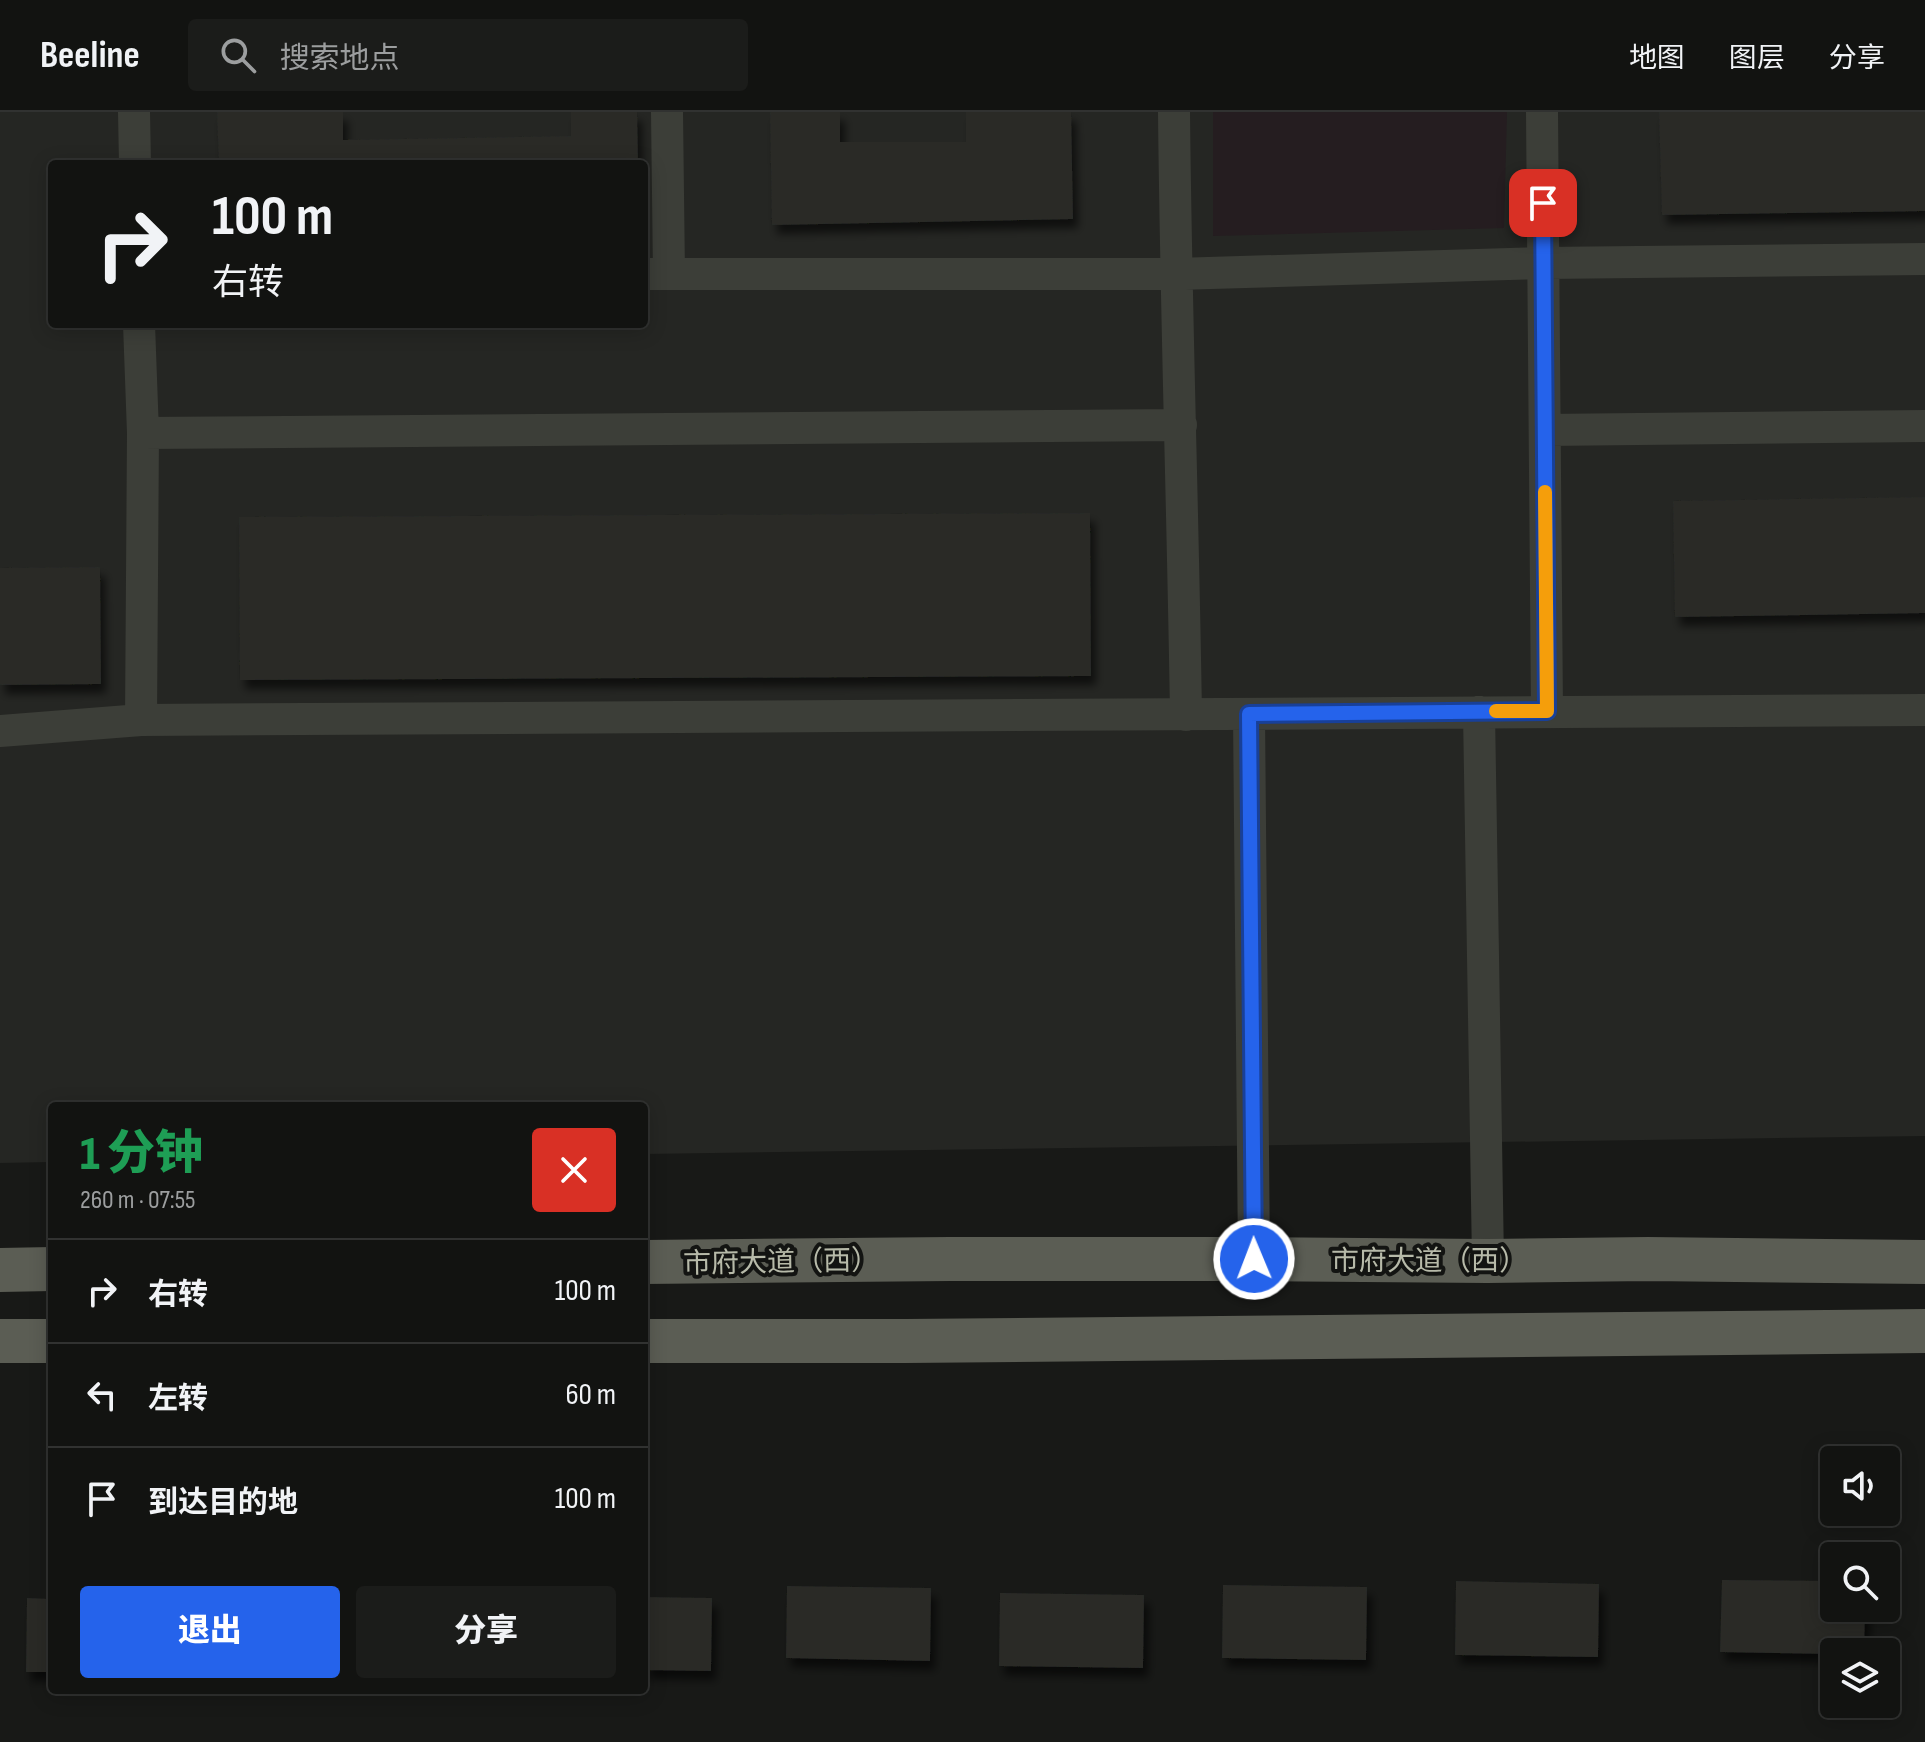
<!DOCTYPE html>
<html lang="zh">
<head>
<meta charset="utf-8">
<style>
	:root { --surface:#121311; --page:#1b1c1a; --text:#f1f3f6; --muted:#9c9e9f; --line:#313231; --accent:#2563eb }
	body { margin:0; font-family:"Sofia Sans Condensed","Noto Sans SC",sans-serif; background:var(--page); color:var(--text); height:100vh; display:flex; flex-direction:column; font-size:30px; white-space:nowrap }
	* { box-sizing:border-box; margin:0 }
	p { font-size:26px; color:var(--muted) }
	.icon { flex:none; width:44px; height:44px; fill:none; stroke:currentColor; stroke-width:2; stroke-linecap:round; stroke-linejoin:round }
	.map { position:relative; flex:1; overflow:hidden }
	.side { position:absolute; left:48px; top:990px; width:600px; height:592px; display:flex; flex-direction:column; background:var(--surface); border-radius:8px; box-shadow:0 4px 20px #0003,0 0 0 2px var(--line) }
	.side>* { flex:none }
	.top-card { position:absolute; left:48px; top:48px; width:600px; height:168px; border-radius:8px; box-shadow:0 4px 20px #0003,0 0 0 2px var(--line); background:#121311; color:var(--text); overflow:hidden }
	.tools { position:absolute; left:1820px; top:1334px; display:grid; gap:16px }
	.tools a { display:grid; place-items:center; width:80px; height:80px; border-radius:8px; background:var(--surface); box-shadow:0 4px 20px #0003,0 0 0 2px var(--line); font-size:40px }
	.pin { position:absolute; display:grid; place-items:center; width:68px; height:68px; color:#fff; margin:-34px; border-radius:16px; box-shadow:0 4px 12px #0006 }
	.me { position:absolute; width:88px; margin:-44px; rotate:359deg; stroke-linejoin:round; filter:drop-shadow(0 0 6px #0008) }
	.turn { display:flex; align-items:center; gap:28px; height:168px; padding:0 32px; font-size:36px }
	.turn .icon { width:104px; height:104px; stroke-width:2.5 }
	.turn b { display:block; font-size:56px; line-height:68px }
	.round { display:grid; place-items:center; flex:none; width:84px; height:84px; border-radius:8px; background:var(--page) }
	.overview { display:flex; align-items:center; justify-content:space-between; height:136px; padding:0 32px }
	h1 { font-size:48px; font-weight:800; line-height:60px; color:#1e9e55 }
	.cta { display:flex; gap:16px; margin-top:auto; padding:16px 32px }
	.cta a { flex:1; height:92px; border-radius:8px; background:var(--accent); color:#fff; font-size:32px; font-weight:800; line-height:92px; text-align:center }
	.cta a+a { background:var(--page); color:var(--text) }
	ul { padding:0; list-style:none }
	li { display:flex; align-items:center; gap:24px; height:104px; padding:0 32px; border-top:2px solid var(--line) }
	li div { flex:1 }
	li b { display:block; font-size:30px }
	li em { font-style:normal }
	header { display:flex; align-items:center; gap:48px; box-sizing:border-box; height:112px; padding:0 40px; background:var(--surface); border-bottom:2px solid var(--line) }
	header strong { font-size:38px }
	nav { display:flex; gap:44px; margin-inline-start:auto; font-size:28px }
	.search { width:560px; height:72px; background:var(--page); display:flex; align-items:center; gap:20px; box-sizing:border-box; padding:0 28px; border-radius:8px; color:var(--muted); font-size:30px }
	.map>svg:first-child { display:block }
	.built { fill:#252623; fill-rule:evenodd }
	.green { fill:#251d20 }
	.building { fill:#292a27; filter:url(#shadow) }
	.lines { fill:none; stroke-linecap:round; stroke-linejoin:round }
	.minor { stroke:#3c3e38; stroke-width:32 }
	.primary { stroke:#5b5d54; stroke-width:44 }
	.route-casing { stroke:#184099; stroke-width:20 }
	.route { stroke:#2563eb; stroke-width:14 }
	.slow { stroke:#f59e0b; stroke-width:14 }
	.labels { text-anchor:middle; stroke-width:8; stroke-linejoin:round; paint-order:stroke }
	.street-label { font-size:28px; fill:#b7baa9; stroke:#131412 }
</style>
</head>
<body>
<header>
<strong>Beeline</strong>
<div class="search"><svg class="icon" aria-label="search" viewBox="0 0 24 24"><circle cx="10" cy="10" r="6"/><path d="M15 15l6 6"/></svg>搜索地点</div>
<nav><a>地图</a><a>图层</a><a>分享</a></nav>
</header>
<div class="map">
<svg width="1925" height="1630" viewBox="0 0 1925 1630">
	<defs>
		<filter id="shadow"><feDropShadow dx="5" dy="9" stdDeviation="4" flood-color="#0009"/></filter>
	</defs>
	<rect width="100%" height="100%" fill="#181917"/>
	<path class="built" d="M 0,0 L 1925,0 L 1925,1024 L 644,1042 L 644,994 L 52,994 L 52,1050 L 0,1051 ZM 52,52 L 644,52 L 644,212 L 52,212 Z"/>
	<path class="green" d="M 1213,0 L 1507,0 L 1504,116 L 1213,124 Z"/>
	<path class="building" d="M 217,0 L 343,0 L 343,28 L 571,24 L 571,0 L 637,0 L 638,52 L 219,52 Z
		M 770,0 L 840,0 L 840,30 L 966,30 L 966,0 L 1071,0 L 1073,107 L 772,113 Z
		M 1659,0 L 1925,0 L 1925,99 L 1662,103 Z
		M 1925,385 L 1925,501 L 1675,505 L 1673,389 Z
		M 1090,401 L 1091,564 L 240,568 L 239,405 Z
		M 100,455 L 101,572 L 0,573 L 0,456 Z
		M 1722,1468 L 1834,1469 L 1834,1496 L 1865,1496 L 1864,1540 L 1834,1540 L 1834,1542 L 1720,1540 Z
		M 1456,1469 L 1599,1472 L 1598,1545 L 1455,1543 Z
		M 1223,1473 L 1367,1475 L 1366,1548 L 1222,1546 Z
		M 787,1474 L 931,1476 L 930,1549 L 786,1546 Z
		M 1000,1481 L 1144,1483 L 1143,1556 L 999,1554 Z
		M 644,1485 L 712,1486 L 711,1559 L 644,1558 Z
		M 27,1486 L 52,1487 L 52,1560 L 26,1560 Z"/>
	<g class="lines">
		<path class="minor" d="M 134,0 L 135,52
			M 667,0 L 669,162
			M 1174,0 C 1176,201 1183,402 1186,603
			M 1542,0 L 1547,599
			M 644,162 L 1176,162 L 1544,151 L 1925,147
			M 139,212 L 143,321 L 141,608
			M 1545,318 L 1925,314
			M 143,321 L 1181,313
			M 1479,600 L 1488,1149
			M 1249,602 L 1254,1147
			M 0,619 L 141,608 L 1925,598"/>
		<path class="primary" d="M 644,1150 L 950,1147 L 1254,1147 L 1488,1149 L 1648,1147 L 1925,1150
			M 0,1158 L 52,1157
			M 0,1229 L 52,1229
			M 644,1229 L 906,1229 L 1925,1219"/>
	</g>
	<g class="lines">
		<g class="route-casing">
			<path id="route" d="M 1254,1147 L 1249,602 L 1547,599 L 1543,91"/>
		</g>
		<use href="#route" class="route"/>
		<path class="slow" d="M 1496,599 L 1547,599 L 1545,380"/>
	</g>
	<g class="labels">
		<g class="street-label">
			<text x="1429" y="1158">市府大道（西）</text>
			<text transform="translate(781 1149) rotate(-1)" y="10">市府大道（西）</text>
		</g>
	</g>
</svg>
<div class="tools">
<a><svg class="icon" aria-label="sound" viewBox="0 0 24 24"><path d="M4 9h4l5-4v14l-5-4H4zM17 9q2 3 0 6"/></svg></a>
<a><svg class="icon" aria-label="search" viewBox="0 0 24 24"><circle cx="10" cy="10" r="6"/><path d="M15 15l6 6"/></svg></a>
<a><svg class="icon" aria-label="layers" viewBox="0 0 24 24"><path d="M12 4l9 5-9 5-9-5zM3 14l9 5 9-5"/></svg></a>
</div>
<div class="pin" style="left:1543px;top:91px;background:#d93025"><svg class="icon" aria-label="arrive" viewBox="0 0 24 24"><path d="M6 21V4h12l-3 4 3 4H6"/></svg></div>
<svg class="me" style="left:1254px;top:1147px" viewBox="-20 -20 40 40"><circle r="17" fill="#2563eb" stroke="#fff" stroke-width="3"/><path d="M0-11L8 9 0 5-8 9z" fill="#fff"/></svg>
<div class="top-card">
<div class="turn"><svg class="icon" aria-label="right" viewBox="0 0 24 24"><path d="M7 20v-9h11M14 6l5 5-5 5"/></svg><div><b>100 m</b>右转</div></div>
</div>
<section class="side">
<div class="overview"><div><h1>1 分钟</h1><p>260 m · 07:55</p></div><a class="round" style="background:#d93025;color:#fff"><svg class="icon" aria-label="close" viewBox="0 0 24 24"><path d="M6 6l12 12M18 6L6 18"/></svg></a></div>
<ul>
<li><svg class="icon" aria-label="right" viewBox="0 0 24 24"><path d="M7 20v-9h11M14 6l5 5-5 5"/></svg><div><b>右转</b></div><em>100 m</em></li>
<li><svg class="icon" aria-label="left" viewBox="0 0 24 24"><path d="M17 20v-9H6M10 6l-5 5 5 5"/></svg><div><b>左转</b></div><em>60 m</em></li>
<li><svg class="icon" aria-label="arrive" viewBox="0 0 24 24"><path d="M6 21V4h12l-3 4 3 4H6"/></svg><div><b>到达目的地</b></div><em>100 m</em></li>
</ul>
<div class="cta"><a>退出</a><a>分享</a></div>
</section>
</div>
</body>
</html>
